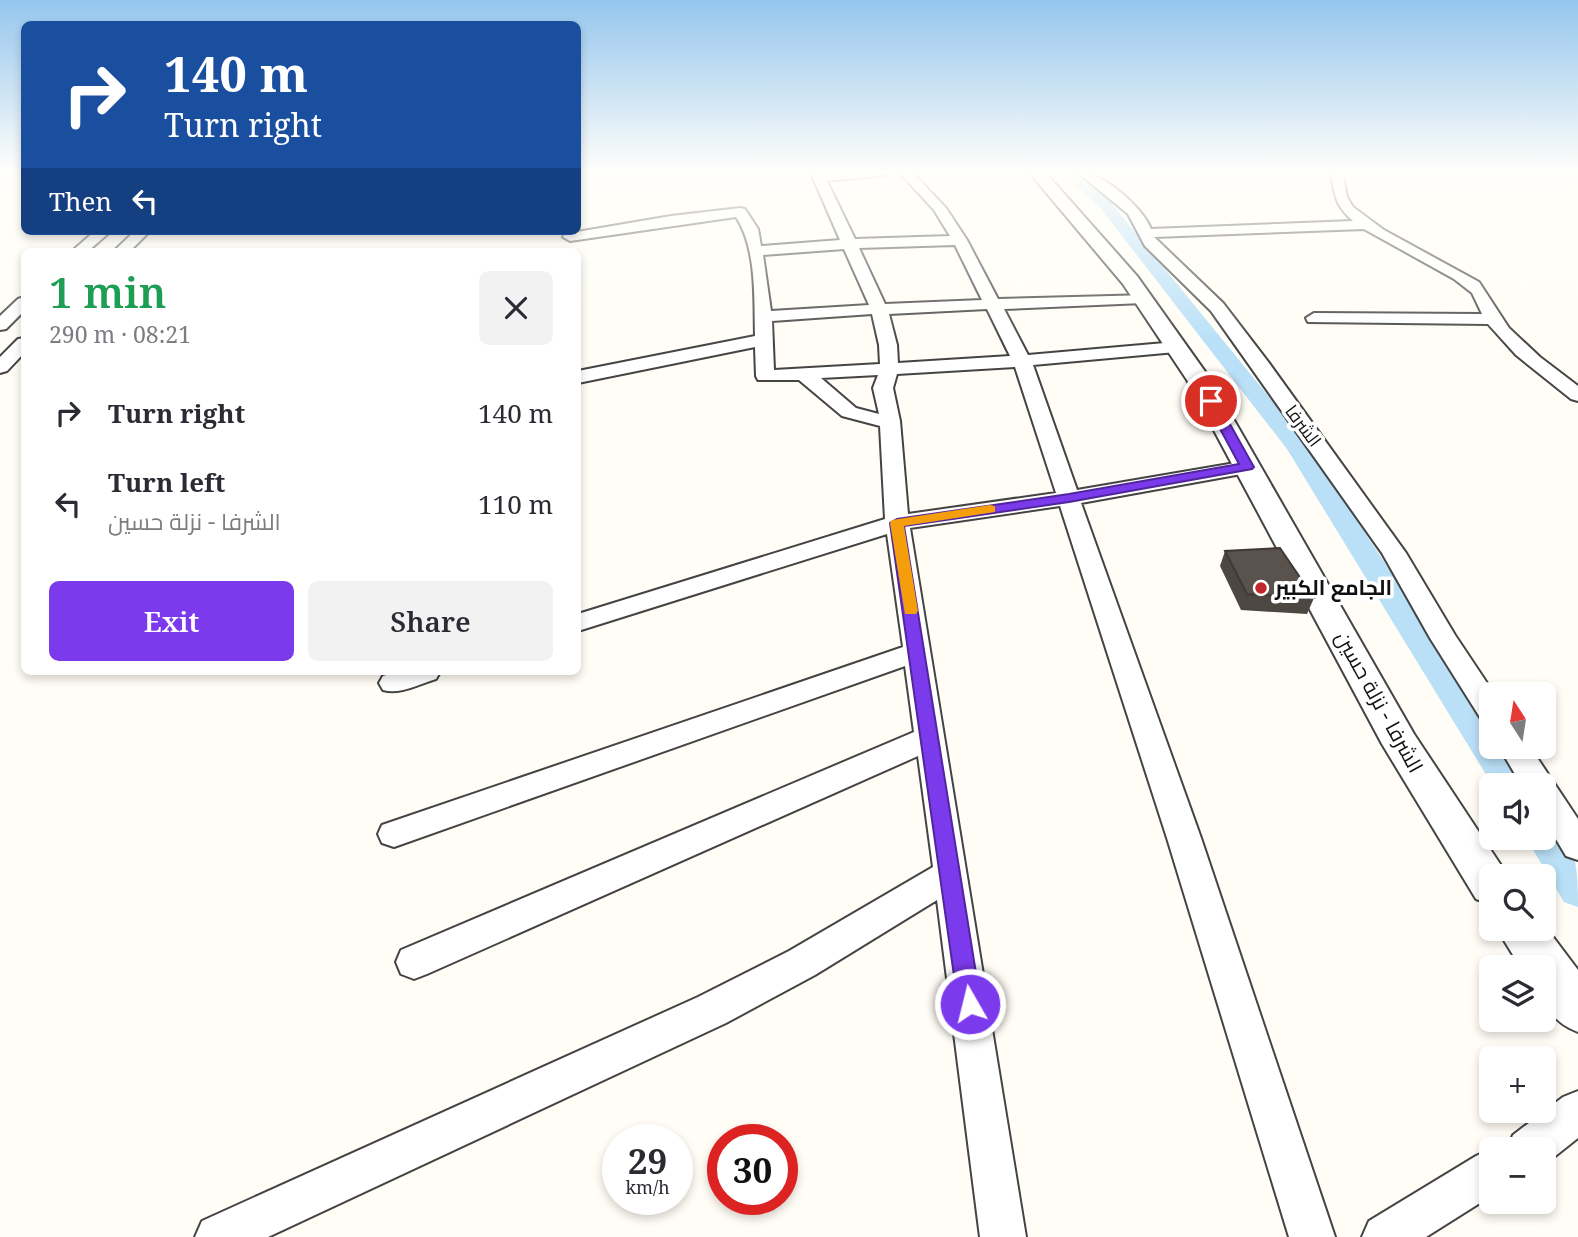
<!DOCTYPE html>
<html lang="en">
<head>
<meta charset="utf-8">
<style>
	:root { --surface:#fff; --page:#f2f2f3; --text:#2b2b33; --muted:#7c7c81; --accent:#7c3aed }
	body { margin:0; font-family:"Noto Serif",Cairo,serif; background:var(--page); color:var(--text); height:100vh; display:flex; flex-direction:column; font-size:26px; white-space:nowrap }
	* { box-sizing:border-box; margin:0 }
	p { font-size:23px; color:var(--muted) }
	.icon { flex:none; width:38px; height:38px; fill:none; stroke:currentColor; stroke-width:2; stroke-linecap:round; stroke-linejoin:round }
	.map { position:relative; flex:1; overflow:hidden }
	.drawer { position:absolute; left:21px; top:248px; width:560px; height:427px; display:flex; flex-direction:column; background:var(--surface); border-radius:10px; box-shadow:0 4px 10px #0003 }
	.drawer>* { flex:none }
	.guide { position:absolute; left:21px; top:21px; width:560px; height:214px; border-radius:10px; box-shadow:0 4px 10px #0003; background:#1a4fa0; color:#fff; overflow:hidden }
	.needle { width:46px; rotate:348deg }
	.fabs { position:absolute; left:1479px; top:682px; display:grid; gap:14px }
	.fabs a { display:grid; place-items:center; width:77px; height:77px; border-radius:10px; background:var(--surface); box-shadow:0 4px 10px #0003; font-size:35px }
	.speed { position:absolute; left:602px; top:1124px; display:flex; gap:14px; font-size:35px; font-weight:700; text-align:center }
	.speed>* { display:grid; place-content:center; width:91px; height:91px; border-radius:50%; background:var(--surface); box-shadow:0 4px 10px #0003; line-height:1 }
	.speed small { font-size:18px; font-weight:400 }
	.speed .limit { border:10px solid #d22; background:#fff; color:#111 }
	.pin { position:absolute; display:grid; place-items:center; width:60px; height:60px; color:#fff; margin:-30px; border:4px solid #fff; border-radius:50%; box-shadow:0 2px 7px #0007 }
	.me { position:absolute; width:77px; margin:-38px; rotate:352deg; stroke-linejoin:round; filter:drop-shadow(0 0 5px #0008) }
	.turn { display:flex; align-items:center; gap:24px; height:147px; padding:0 28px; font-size:32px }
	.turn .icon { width:91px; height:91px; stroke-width:2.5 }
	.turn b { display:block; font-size:49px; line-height:60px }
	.then { display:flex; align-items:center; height:66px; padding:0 28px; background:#0003; gap:14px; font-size:26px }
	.round { display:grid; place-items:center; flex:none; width:74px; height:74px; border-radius:10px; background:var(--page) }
	.headline { display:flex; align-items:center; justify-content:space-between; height:119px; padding:0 28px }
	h1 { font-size:42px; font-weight:600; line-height:52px; color:#1e9e55 }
	.cta { display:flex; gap:14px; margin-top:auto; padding:14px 28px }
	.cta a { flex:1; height:80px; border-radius:10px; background:var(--accent); color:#fff; font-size:28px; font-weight:600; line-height:80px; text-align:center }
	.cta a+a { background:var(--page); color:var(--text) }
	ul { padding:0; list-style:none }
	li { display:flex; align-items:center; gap:21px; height:91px; padding:0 28px }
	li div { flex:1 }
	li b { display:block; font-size:26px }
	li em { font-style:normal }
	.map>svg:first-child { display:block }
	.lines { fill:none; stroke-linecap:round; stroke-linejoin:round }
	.canal { fill:#b9e0f7; fill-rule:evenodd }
	.minor-casing { stroke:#444; stroke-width:4 }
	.tertiary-casing { stroke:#444; stroke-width:4 }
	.minor { fill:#fff; fill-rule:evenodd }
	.tertiary { fill:#fff; fill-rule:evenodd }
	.wall { fill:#4d4742 }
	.building { fill:#5a524d; stroke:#3f3936; stroke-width:2 }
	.route { fill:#7c3aed; stroke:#51269a; stroke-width:2 }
	.slow { fill:#f59e0b }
	.poi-dot { fill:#c4262e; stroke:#fff; stroke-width:2.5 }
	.labels { text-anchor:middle; stroke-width:7; stroke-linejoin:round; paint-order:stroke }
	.far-street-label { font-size:18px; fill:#111; stroke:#fff }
	.poi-label { font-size:21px; font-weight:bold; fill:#111; stroke:#fff; text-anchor:start }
	.street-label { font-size:21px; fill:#111; stroke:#fff }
</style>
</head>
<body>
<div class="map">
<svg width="1578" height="1237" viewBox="0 0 1578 1237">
	<rect width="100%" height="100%" fill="#fffdf5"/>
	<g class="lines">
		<path class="canal" d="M 1060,171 L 1075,171 L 1108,199 L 1305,441 L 1491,725 L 1491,747 L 1506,747 L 1530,786 L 1493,786 L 1287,449 L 1098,205 Z
			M 1544,821 C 1578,834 1578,874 1578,907 L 1564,902 L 1526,838 L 1544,838 Z"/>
		<g class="minor-casing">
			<path id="minor" d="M 810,171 L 822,171 L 824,174 L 891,171 L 885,175 L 827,181 L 855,239 L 950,236 L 934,210 L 898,171 L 911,171 L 946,208 L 967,240 L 998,299 L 1149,295 L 1151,298 L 1149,301 L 1143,303 L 1004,309 L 1028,355 L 1176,342 L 1185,347 L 1176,352 L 1033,365 L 1077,490 L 1247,461 L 1255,462 L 1258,467 L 1255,472 L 1247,473 L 1081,503 L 1201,838 L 1335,1237 L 1289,1237 L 1167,838 L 1060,506 L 910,528 L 1026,1237 L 980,1237 L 937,900 L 815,975 L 726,1023 L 268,1237 L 195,1237 L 202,1221 L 698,997 L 789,951 L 933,867 L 918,756 L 427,974 L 414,979 L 401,974 L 396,962 L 401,950 L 914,732 L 905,666 L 394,847 L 382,843 L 378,834 L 382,825 L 903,647 L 887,534 L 578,631 L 578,614 L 885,519 L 880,426 L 842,416 L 799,380 L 758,380 L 756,376 L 755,347 L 578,383 L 578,371 L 755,336 C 754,298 757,249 736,217 L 570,241 L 563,237 L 565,234 L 671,216 L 740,208 L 745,209 L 758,229 L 761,246 L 840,240 ZM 955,245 L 982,300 L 885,304 L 859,248 ZM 844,249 L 869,305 L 771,311 L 763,255 ZM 987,309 L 1010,356 L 898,363 L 897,345 L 889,314 ZM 872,314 L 879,345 L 880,364 L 774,370 L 772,321 ZM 1015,367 L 1056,493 L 908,514 L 900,421 L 893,388 L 897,374 ZM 878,375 L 873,388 L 879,414 L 856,408 L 821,378 Z
				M 1076,171 C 1100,170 1142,206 1151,229 L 1353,221 C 1333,203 1336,195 1330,171 L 1342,171 L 1347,197 L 1353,207 L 1384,230 L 1479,282 L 1509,328 L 1540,357 L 1578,386 L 1578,401 L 1571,399 L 1516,355 L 1488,324 L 1308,322 L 1306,318 L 1314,313 L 1482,314 L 1472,293 L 1454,279 L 1364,229 L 1154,237 L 1223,303 L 1269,363 L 1406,553 L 1455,635 L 1495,695 L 1491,695 L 1491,722 L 1481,719 L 1430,638 L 1382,553 L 1211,311 L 1145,246 L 1128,214 Z
				M 95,231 L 111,231 L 87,252 L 71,252 Z
				M 135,231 L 150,231 L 129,252 L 113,252 Z
				M 24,297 L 24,311 L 6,329 L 0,330 L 0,316 L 18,299 Z
				M 24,338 L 24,353 L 7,371 L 0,373 L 0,357 L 18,339 Z
				M 396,672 L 440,672 L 436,679 C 419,684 400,695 383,690 L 379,683 L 383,676 Z
				M 1499,747 L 1530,747 L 1578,819 L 1578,860 L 1566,856 L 1544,819 L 1544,786 L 1522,786 Z
				M 1578,1091 L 1578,1138 L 1544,1165 L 1544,1150 L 1507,1150 L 1513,1135 L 1563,1097 Z
				M 1491,1149 L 1491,1196 L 1426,1237 L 1362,1237 L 1369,1221 L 1476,1156 Z"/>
		</g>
		<g class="tertiary-casing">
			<path id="tertiary" d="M 1028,171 L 1044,171 L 1137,276 L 1211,380 L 1414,734 L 1506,873 L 1508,877 L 1491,877 L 1491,904 L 1476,899 L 1382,744 L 1187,380 L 1123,284 Z
				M 1544,925 L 1578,970 L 1578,1032 C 1545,1019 1544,1000 1544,968 L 1521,968 L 1497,929 L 1544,929 Z"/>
		</g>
		<use href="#minor" class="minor"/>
		<use href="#tertiary" class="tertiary"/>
	</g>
	<path class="wall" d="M 1225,551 L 1314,598 L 1307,614 L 1241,610 L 1220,566 Z"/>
	<path class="building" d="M 1280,548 L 1314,598 L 1247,594 L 1225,551 Z"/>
	<linearGradient id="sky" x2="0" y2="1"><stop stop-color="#95c6ee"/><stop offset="0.5" stop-color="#fffefa"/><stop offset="1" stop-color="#fffefa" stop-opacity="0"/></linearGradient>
	<rect width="1578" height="344" fill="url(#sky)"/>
	<path class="route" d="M 1211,398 L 1217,401 L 1254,467 L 1252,469 L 1069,502 L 904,526 L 981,1004 L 978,1011 L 970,1014 L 962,1011 L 958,1004 L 890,523 L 897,519 L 1069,494 L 1239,464 L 1205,401 Z"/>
	<path class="slow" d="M 990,505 L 995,506 L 995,512 L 904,526 L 918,611 L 916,614 L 905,614 L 890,523 L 892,520 Z"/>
	<circle class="poi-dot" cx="1261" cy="588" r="7"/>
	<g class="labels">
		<g class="far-street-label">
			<text transform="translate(1303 426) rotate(53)" y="6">الشرفا</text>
		</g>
		<g class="poi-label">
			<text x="1275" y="595">الجامع الكبير</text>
		</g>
		<g class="street-label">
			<text transform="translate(1379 702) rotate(61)" y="7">الشرفا - نزلة حسين</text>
		</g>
	</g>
</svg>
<div class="fabs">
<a><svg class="needle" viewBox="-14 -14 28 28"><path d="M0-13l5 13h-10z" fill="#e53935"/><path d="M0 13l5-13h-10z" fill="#7c7c81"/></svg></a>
<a><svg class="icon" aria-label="sound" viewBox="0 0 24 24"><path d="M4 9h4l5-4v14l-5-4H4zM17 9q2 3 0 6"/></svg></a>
<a><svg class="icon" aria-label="search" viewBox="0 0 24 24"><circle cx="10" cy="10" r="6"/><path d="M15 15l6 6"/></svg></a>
<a><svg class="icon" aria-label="layers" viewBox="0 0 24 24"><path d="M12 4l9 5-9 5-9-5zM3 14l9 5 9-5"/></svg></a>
<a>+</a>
<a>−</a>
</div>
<div class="speed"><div>29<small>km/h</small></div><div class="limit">30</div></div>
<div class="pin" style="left:1211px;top:401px;background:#d93025"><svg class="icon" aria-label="arrive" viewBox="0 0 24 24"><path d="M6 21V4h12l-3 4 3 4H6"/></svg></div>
<svg class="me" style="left:970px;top:1004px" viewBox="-20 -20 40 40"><circle r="17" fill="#7c3aed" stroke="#fff" stroke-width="3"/><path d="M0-11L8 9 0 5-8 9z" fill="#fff"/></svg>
<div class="guide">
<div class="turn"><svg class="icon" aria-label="right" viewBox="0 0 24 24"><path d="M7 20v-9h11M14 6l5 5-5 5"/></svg><div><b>140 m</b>Turn right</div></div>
<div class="then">Then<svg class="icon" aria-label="left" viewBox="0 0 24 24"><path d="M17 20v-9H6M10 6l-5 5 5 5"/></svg></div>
</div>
<section class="drawer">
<div class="headline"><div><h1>1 min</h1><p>290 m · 08:21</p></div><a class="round"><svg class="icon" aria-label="close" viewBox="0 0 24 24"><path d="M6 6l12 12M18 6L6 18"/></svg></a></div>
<ul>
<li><svg class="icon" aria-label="right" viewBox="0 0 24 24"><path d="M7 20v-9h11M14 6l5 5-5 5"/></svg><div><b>Turn right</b></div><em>140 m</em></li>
<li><svg class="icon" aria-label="left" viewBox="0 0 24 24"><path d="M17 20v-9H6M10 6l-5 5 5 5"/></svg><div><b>Turn left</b><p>الشرفا - نزلة حسين</p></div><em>110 m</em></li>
</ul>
<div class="cta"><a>Exit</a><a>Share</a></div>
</section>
</div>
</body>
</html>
